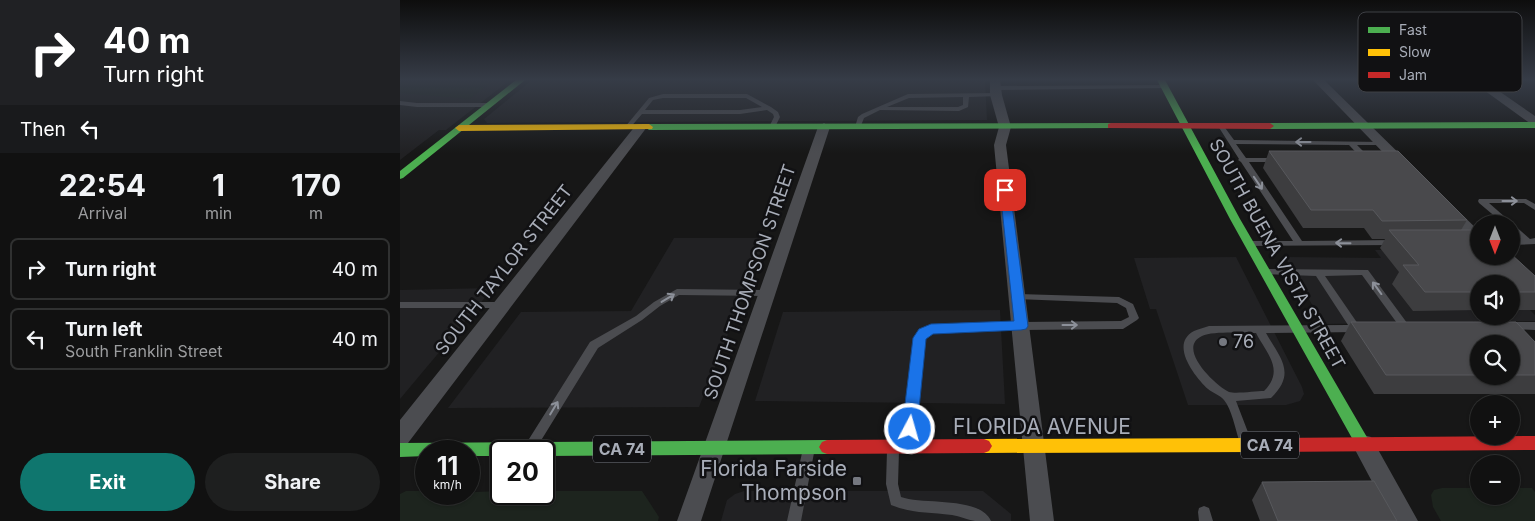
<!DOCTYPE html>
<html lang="en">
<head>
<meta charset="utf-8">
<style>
	:root { --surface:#111; --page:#1e1f1f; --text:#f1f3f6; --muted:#9c9d9f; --line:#303131; --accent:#0f766e }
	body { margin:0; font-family:Inter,sans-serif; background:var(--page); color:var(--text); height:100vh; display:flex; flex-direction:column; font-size:19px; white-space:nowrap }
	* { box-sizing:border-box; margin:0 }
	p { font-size:16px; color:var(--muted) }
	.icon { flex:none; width:28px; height:28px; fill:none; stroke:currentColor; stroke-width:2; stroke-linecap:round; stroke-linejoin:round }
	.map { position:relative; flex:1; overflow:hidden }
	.panel { display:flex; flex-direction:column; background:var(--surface); width:400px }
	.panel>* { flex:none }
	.hud { background:#202124; color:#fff; overflow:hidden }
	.needle { width:32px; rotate:180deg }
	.buttons { position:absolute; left:1070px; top:215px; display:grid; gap:10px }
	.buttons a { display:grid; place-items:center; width:50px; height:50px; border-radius:50%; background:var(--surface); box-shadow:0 1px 4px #0004,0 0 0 1px var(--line); font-size:25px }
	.speed { position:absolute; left:15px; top:440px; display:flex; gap:10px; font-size:25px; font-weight:700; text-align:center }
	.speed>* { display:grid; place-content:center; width:65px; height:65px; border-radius:50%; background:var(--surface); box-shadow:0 1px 4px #0004,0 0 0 1px var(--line); line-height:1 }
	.speed small { font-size:12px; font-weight:400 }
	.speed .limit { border:2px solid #111; border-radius:8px; background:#fff; color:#111 }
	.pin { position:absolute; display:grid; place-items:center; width:42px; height:42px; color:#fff; margin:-21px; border-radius:10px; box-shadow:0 2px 8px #0006 }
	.me { position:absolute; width:55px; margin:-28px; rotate:6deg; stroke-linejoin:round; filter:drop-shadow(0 0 4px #0008) }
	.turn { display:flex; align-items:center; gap:18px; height:105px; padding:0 20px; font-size:22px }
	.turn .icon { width:65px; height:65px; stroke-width:2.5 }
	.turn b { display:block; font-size:35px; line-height:42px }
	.then { display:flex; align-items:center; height:48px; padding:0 20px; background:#0003; gap:10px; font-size:19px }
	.eta { display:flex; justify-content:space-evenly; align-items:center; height:85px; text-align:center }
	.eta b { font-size:30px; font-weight:700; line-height:35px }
	.primary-button { display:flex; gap:10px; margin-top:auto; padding:10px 20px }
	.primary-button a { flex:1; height:58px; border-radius:30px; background:var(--accent); color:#fff; font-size:20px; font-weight:700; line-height:58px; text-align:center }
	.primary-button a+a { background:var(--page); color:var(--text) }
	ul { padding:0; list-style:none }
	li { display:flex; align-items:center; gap:15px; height:62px; margin:0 10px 8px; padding:0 10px; border:2px solid var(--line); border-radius:8px }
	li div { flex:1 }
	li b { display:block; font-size:19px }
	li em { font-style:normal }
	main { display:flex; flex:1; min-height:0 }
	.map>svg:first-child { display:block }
	.built { fill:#212123 }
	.green { fill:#1d241e }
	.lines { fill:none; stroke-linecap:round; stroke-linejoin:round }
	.lane { fill:#4b4c50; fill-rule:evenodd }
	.street { fill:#4b4c50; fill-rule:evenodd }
	.fast { fill:#4caf50; fill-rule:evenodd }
	.slow { fill:#ffc107; fill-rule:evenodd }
	.jam { fill:#c62828; fill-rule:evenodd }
	.wall { fill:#3d3d3f; fill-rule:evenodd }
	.building { fill:#49494c; stroke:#58595d }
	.oneway { stroke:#8c9099 }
	.route { fill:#1a73e8; stroke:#114b97 }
	.poi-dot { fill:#757880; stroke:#111113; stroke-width:2 }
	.labels { text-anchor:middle; stroke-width:5; stroke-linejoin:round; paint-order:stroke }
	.shield { fill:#111113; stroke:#7b7e86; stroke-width:1 }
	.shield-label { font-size:16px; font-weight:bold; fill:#a8adb8 }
	.street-label { font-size:18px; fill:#a8adb8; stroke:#111113 }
	.poi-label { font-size:18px; fill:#a8adb8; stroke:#111113; text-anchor:start }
	.near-street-label { font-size:21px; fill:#a8adb8; stroke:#111113 }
	.near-poi-label { font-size:21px; fill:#a8adb8; stroke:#111113; text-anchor:end }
	.key { fill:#111113; stroke:#3e4045; stroke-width:1 }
	.key-label { font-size:14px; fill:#a8adb8 }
</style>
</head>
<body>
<main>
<section class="panel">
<div class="hud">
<div class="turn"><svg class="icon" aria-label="right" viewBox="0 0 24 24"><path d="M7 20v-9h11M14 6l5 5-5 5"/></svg><div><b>40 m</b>Turn right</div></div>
<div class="then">Then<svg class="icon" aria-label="left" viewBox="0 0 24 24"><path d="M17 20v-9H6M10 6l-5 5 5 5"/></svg></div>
</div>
<div class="eta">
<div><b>22:54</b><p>Arrival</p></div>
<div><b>1</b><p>min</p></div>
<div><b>170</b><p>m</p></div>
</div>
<ul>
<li><svg class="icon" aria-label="right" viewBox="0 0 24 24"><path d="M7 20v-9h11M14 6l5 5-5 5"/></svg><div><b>Turn right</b></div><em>40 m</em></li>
<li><svg class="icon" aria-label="left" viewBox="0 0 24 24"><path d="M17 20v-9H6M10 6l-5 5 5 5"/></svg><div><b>Turn left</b><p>South Franklin Street</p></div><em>40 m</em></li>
</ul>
<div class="primary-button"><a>Exit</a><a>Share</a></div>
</section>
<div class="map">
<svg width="1135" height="521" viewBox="0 0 1135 521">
	<rect width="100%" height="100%" fill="#171717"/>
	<path class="built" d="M 0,80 L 110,80 L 46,130 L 39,130 L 0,160 Z
		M 132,80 L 585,80 L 587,120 L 87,123 L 84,119 Z
		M 274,238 L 366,238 L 299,407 L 48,408 L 121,312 L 231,311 Z
		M 975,250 L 1071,250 L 1079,284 L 1079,316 L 1111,316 L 1111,291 L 1135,315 L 1135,321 L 923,324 L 885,257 L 981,258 Z
		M 836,257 L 902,387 L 904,394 L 900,401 L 886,405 L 788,405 L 756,309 L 750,309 L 734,258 Z
		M 93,288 L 0,399 L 0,290 Z
		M 600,310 L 605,404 L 355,401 L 383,312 Z
		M 344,491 L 583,491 L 611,514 L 611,521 L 321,521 L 327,500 L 335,494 Z"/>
	<path class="green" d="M 0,80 L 94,80 L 70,99 L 0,93 Z
		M 1042,488 L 1079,488 L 1079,496 L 1111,496 L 1111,488 L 1132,488 L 1135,492 L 1135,521 L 1041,521 L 1033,507 L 1031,495 L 1034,490 Z
		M 6,491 L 26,491 L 26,494 L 101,491 L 101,494 L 144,494 L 144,491 L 242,491 L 259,517 L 258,521 L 0,521 L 0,494 Z"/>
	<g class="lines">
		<path class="lane" d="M 765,85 L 768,87 L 767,88 L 595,90 L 592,88 L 595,86 Z
			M 596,93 L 599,95 L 598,96 L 569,97 L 568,107 L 559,111 L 480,110 L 464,118 L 460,128 L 458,129 L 455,127 L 458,117 L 462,114 L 508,94 ZM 563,97 L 563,105 L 558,107 L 487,107 L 509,98 Z
			M 263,94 L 347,94 L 371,107 L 378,112 L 380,117 L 375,127 L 372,129 L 369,127 L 374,117 L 373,114 L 367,110 L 340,114 L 242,114 L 229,129 L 225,129 L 225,127 L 249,98 ZM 263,98 L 346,98 L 362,107 L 340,110 L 245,110 L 253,100 Z
			M 0,101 L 17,103 L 89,103 L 92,105 L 89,107 L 17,107 L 0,105 Z
			M 821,124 L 823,125 L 834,140 L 983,142 L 983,144 L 981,145 L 957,145 L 971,159 L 967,161 L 964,161 L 949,145 L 836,144 L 846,158 L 877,158 L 881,160 L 877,162 L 849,162 L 902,241 L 994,240 L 997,241 L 998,243 L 997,245 L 846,246 L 845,244 L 849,241 L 893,241 L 841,162 L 838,160 L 839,159 L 818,126 Z
			M 1079,199 L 1126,199 L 1135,204 L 1135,210 L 1124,203 L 1089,203 L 1130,239 L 1135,238 L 1135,244 L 1111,245 L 1111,239 L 1121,239 L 1111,231 L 1111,224 L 1104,224 L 1079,203 L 1078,201 Z
			M 866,269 L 968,270 L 1010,327 L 1008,330 L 1002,330 L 962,275 L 925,276 L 958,324 L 963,325 L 965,328 L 963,331 L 960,332 L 866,333 C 880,358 897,373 871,398 L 836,401 L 851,440 L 849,444 L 845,445 L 841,444 L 839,440 C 835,428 832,410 824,400 C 820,395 813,393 808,389 C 795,377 769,344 794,331 C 798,329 804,328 809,326 L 948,325 L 916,276 L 863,274 L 862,272 ZM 856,333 C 867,354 885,370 864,391 C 856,391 836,394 829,392 C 815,385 776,348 802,336 C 813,331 843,333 856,333 Z
			M 277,289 L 367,290 L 372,293 L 367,296 L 279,295 L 260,306 L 242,320 L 198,348 L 137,447 L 133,448 L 129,447 L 127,443 L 129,439 L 190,342 L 236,316 L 254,302 Z
			M 618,294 L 719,297 L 733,304 L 739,318 L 737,320 L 723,329 L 621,330 L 532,333 L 528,335 L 525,338 L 514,442 L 512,446 L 508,447 L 504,446 L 502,442 L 515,338 L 520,329 L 531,325 L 621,322 L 721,321 L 729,317 L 726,308 L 717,303 L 615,299 L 613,297 L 615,295 Z
			M 0,302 L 102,302 L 105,303 L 107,305 L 105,307 L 102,308 L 0,308 Z
			M 1110,322 L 1135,322 L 1135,330 L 1107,329 L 1105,326 L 1107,323 Z
			M 493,446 L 497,447 L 499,451 L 498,484 L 501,497 C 523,505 580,496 591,521 C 586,521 580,521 575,521 C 567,520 560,516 552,515 C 529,512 514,514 491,505 L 486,484 L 487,451 L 489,447 Z
			M 408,448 L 412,449 L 414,453 L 401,521 L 387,521 L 402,453 L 404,449 Z
			M 804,506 L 809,508 L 813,521 L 799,521 L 798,512 L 799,508 Z"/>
		<path class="street" d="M 590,80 L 600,80 L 602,95 L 611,127 L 606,145 L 654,521 L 630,521 L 594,145 L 599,127 L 590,95 Z
			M 913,80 L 924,80 L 1010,164 L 1012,167 L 1010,170 L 1000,170 Z
			M 1070,80 L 1083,80 L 1135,116 L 1135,125 L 1131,124 Z
			M 424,123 L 430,127 L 301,521 L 277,521 L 418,127 Z
			M 240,124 L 244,125 L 246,128 L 244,131 L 8,443 L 0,445 L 0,420 L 236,125 Z
			M 1049,206 L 1054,207 L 1079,231 L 1079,245 L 1073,243 L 1044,213 L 1042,210 L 1044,207 Z
			M 963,435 L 971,437 L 1018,521 L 993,521 L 952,444 L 955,437 Z"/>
		<path class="fast" d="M 116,80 L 125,80 L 3,178 L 0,179 L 0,171 Z
			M 757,80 L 765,80 L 840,219 L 968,439 L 971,444 L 968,449 L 963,451 L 958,449 L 830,219 Z
			M 1135,122 L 1135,128 L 870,129 L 866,126 L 870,123 Z
			M 711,123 L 714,124 L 714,128 L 249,130 L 245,127 L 249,124 Z
			M 427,440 L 432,442 L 435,447 L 432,452 L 427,454 L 144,456 L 144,451 L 101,451 L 101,456 L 69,456 L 69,451 L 26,451 L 26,456 L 0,457 L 0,443 Z"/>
		<path class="slow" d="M 249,124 L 253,127 L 252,129 L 59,131 L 55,128 L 59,125 Z
			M 855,438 L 860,440 L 863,445 L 860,450 L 855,452 L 584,453 L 579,451 L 576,446 L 579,441 L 584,439 Z"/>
		<path class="jam" d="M 711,123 L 870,123 L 874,126 L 870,129 L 708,128 L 708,124 Z
			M 1135,436 L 1135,450 L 855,452 L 850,450 L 847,445 L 850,440 L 855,438 Z
			M 584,439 L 589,441 L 592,446 L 589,451 L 584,453 L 427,454 L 422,452 L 419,447 L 422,442 L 427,440 Z"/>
	</g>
	<path class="wall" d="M 869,151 L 1067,220 L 1061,230 L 1079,232 L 1135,276 L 1135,310 L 1111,310 L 1111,284 L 1079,284 L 1079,310 L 1013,311 L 992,284 L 999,272 L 980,248 L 985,239 L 972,239 L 964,228 L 903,228 L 863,168 Z
		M 951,322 L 1135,342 L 1135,394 L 974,394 L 941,341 ZM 1079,344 L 1111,344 L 1111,376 L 1079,376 Z
		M 862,482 L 997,521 L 860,521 L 852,500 Z"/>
	<path class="building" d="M 869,151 L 998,151 L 1067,220 L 982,221 L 973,210 L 911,210 Z
		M 989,230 L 1076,230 L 1079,232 L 1079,256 L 1111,256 L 1111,254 L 1135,276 L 1135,292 L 1111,292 L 1111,284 L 1079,284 L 1079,292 L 1025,292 L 1003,265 L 1019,265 Z
		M 951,322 L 1116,322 L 1135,342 L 1135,375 L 1111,375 L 1111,344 L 1079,344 L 1079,375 L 986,375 Z
		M 974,481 L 997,521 L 878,521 L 862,482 Z"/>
	<defs><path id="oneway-shaft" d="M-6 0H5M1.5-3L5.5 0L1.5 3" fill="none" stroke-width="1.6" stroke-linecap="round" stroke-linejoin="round" transform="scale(1.25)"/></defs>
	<g class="oneway">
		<use href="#oneway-shaft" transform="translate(903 142) rotate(-180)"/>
		<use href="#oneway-shaft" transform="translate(858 183) rotate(56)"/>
		<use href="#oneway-shaft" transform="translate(1110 201)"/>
		<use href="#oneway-shaft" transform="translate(943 243) rotate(-179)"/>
		<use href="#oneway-shaft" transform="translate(977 288) rotate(-126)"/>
		<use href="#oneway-shaft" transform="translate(268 298) rotate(-31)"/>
		<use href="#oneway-shaft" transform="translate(670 325)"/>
		<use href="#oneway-shaft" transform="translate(154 408) rotate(-59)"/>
	</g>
	<linearGradient id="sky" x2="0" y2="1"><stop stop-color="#0d0d0d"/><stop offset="0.52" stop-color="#363c47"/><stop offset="1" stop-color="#363c47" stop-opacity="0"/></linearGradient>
	<rect width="1135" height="153" fill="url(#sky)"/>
	<path class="route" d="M 605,187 L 610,190 L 628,326 L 626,329 L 621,330 L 533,334 L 526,339 L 517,429 L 515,433 L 510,435 L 504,433 L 502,429 L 513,338 L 519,329 L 531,324 L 614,321 L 600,190 Z"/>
	<g class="poi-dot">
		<circle cx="823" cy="342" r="5"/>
		<rect x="452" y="476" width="10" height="10" rx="2.5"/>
	</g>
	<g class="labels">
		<g class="shield">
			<rect x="841" y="431.5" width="58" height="27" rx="4"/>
			<rect x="193" y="435.5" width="58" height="27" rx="4"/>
		</g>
		<g class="shield-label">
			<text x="870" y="451">CA 74</text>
			<text x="222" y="455">CA 74</text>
		</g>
		<g class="street-label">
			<text transform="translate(877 254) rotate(61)" y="6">SOUTH BUENA VISTA STREET</text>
			<text transform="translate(104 270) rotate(-52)" y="6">SOUTH TAYLOR STREET</text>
			<text transform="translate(350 282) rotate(-71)" y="6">SOUTH THOMPSON STREET</text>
		</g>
		<g class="poi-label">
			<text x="833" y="348">76</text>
		</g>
		<g class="near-street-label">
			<text x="642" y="434">FLORIDA AVENUE</text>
		</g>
		<g class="near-poi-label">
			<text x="447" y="476">Florida Farside<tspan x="447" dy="24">Thompson</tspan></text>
		</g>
	</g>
	<rect x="958" y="12" width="164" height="80" rx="8" class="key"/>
	<rect x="968" y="27" width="22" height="6" fill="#4caf50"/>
	<rect x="968" y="49" width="22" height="7" fill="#ffc107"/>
	<rect x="968" y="72" width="22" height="6" fill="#c62828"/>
	<g class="key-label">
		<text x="999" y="35">Fast</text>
		<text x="999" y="57">Slow</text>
		<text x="999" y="80">Jam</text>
	</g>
</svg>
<div class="buttons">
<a><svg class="needle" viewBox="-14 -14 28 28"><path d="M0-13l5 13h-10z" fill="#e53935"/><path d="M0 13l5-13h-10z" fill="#9c9d9f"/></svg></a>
<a><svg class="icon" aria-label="sound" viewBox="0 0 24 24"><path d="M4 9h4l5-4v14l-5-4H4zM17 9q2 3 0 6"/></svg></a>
<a><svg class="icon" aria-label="search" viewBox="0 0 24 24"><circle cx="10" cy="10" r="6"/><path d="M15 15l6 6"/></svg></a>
<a>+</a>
<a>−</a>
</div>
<div class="speed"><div>11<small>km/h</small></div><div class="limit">20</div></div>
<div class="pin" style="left:605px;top:190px;background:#d93025"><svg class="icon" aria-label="arrive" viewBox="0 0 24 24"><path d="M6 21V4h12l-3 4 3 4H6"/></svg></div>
<svg class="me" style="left:510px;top:429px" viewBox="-20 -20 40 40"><circle r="17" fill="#1a73e8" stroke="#fff" stroke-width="3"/><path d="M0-11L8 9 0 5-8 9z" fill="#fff"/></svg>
</div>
</main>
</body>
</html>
